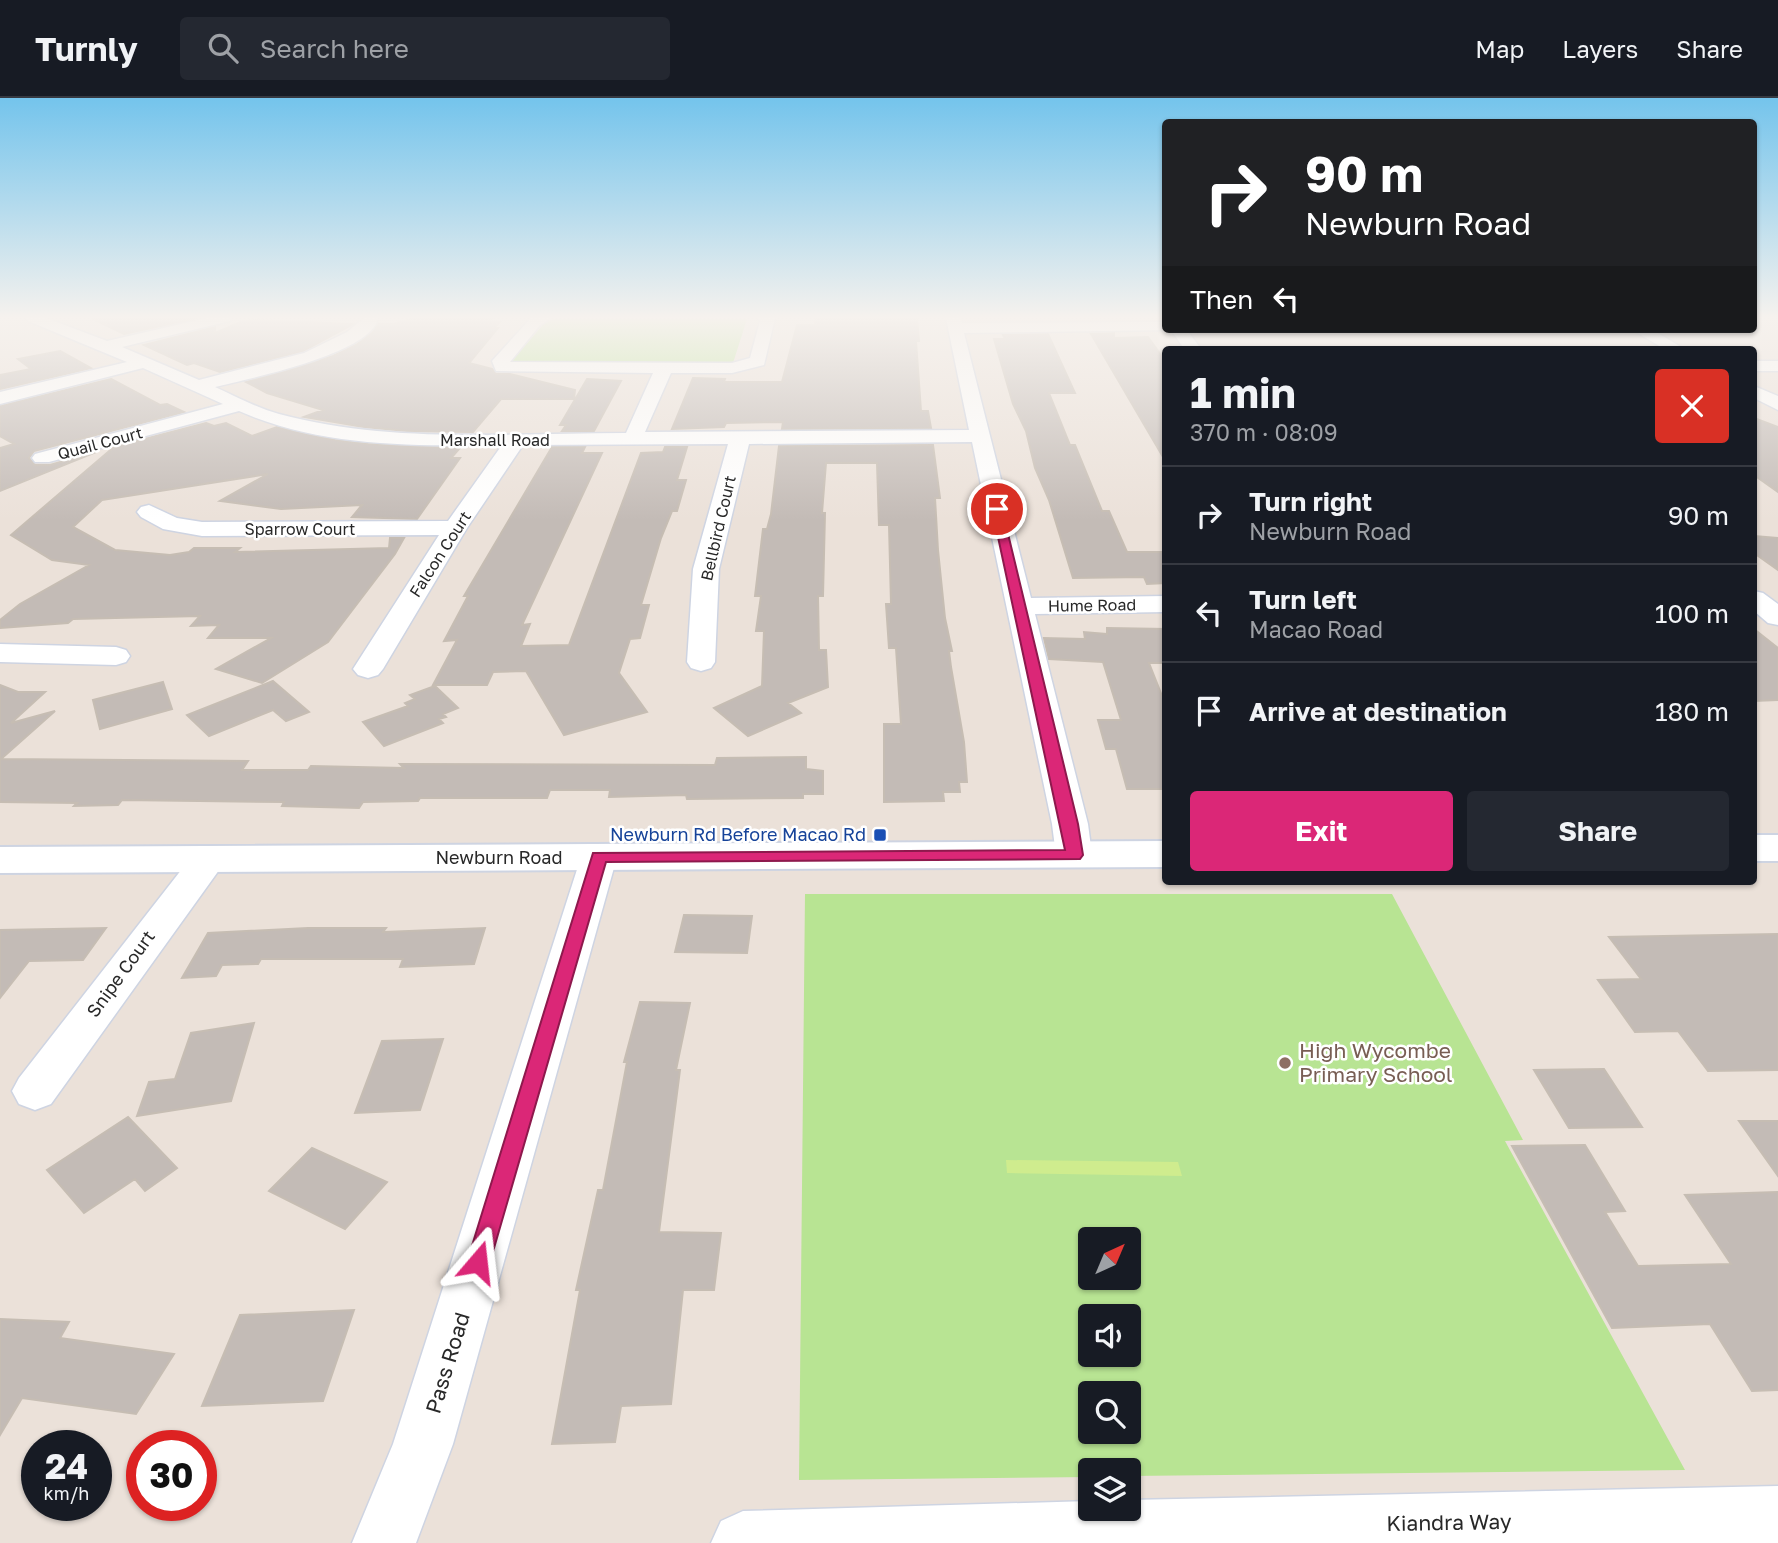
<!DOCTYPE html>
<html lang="en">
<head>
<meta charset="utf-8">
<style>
	:root { --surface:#171b24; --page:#242831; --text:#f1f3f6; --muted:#9ea1a6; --line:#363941; --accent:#db2777 }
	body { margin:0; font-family:"Golos Text",sans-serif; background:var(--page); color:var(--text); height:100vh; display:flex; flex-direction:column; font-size:26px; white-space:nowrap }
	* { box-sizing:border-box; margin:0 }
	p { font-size:23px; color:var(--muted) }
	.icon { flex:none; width:38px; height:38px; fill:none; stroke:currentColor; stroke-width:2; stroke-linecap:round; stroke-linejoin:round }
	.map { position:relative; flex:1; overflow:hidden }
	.side { position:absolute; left:1162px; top:248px; width:595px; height:539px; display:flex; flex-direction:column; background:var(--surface); border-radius:7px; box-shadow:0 2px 5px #0004 }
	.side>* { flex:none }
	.banner { position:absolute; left:1162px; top:21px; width:595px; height:214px; border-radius:7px; box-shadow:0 2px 5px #0004; background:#202124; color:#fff; overflow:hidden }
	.needle { width:46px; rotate:44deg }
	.controls { position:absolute; left:1078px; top:1129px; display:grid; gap:14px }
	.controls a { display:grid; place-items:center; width:63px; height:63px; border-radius:7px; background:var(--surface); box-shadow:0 2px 5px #0004; font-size:35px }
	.speed { position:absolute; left:21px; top:1332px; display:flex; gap:14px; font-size:35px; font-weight:700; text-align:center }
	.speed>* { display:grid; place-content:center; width:91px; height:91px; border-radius:50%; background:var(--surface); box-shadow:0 2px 5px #0004; line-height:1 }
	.speed small { font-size:18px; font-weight:400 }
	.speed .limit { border:10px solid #d22; background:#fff; color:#111 }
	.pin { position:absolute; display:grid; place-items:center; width:60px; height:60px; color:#fff; margin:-30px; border:4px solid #fff; border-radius:50%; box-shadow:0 2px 7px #0007 }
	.me { position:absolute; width:77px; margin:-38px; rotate:17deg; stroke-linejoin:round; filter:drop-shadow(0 0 5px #0008) }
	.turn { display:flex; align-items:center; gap:24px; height:147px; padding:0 28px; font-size:32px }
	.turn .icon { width:91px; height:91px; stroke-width:2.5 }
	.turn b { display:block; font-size:49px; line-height:60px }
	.then { display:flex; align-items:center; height:66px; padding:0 28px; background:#0003; gap:14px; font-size:26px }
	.round { display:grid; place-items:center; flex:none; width:74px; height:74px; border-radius:7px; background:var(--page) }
	.summary { display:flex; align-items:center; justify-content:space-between; height:119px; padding:0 28px }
	h1 { font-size:42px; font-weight:700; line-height:52px }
	.primary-button { display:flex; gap:14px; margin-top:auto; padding:14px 28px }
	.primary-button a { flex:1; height:80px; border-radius:7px; background:var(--accent); color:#fff; font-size:28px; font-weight:700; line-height:80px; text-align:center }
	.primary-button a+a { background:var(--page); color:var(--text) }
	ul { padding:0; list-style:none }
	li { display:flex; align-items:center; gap:21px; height:98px; padding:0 28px; border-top:2px solid var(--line) }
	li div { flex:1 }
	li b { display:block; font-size:26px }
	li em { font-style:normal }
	header { display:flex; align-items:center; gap:42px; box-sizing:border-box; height:98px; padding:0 35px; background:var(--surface); border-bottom:2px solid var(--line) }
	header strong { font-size:33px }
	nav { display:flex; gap:38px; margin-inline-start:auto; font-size:24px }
	.search { width:490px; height:63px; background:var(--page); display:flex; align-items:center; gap:18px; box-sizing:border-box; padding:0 24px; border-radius:7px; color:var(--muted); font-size:26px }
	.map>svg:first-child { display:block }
	.green { fill:#b8e493; fill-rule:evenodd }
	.pitch { fill:#cfec8e }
	.building { fill:#c3bbb6; stroke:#c6bdb3; stroke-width:2 }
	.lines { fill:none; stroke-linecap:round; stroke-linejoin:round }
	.street-casing { stroke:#ced4e2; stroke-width:3 }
	.secondary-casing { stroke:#ced4e2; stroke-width:4 }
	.street { fill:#fff; fill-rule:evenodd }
	.secondary { fill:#fff; fill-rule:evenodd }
	.route { fill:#db2777; stroke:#8e194d; stroke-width:2 }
	.transit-dot { fill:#1a4fb4; stroke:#fff; stroke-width:2.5 }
	.education-dot { fill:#8d6e63; stroke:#fff; stroke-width:2.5 }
	.labels { text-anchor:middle; stroke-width:5; stroke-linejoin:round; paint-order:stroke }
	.far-street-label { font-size:16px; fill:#282828; stroke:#fff }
	.transit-label { font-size:18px; fill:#164399; stroke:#fff; text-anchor:end }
	.street-label { font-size:18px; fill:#282828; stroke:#fff }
	.near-education-label { font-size:21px; fill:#785e54; stroke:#fff; text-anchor:start }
	.near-street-label { font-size:21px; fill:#282828; stroke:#fff }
</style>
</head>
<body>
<header>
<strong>Turnly</strong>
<div class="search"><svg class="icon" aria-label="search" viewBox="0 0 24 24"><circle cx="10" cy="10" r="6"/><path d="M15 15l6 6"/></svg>Search here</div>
<nav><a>Map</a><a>Layers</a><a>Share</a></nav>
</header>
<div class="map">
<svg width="1778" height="1445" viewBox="0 0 1778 1445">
	<rect width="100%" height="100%" fill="#ebe1d9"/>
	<path class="green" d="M 548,221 L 747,221 L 733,265 L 510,265 Z
		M 805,796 L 1392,796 L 1523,1042 L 1505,1043 L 1685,1372 L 1129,1378 L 1129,1372 L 1090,1372 L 1090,1379 L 799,1382 ZM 1090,1141 L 1129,1141 L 1129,1180 L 1090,1180 ZM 1090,1218 L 1129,1218 L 1129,1256 L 1090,1256 ZM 1090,1295 L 1129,1295 L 1129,1334 L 1090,1334 Z"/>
	<path class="pitch" d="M 1006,1062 L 1178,1064 L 1182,1078 L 1007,1075 Z"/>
	<path class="building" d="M 91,220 L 197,220 L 124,236 Z
		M 414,220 L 494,220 L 489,224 L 500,224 L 494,230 L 498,230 L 469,265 L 492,271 L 496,276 L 510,276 L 575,292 L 574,301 L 501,301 L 473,334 L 407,333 L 364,329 L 304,319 L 323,312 L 267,295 L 246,284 L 333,258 L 356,247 L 372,235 L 378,226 L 394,226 Z
		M 816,220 L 917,220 L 919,243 L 916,243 L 921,313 L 928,313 L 931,330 L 782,331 L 783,324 L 726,325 L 724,329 L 672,331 L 693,280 L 725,281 L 724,284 L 782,284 L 797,227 L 815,227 Z
		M 255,222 L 353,226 L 303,253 L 220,274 L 194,265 L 187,267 L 144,247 L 215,229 L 215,235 L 243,223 Z
		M 1114,235 L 1114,240 L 1148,239 L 1166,264 L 1166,364 L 1091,236 Z
		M 1048,236 L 1075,295 L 1049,295 L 1070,347 L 1075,347 L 1102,413 L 1109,413 L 1127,454 L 1166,454 L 1166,485 L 1147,486 L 1144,479 L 1073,480 L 1049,402 L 1035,370 L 1026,333 L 1013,306 L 994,241 L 1005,241 L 1003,237 Z
		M 60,253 L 91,270 L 0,291 L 0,277 L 31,271 L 18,261 Z
		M 111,281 L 160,307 L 167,306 L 184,314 L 34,353 L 29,360 L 35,367 L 50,367 L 96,354 L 0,393 L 0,350 L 14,346 L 0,338 L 0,308 Z
		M 587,281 L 621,283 L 594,333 L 562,333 L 566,327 L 560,327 Z
		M 1754,320 L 1778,329 L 1778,394 L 1754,377 Z
		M 206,325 L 214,328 L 226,325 L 252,338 L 277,329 L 335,342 L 368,346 L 460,350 L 451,360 L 460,360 L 417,421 L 352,419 L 362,407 L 281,411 L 220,403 L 268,376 L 102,402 L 73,429 L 115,452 L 170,457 L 189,454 L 194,450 L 240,450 L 235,454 L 389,450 L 390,440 L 404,440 L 395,456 L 328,544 L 262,585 L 216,571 L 271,540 L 208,540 L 219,527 L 191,528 L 200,518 L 73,521 L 68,525 L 0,530 L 0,522 L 20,506 L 89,467 L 52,462 L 11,437 L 114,349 Z
		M 933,347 L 940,400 L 935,400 L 938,452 L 945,520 L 952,553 L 949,553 L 951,569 L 964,644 L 967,684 L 959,684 L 960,694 L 943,694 L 944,703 L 884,704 L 884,626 L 901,626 L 896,550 L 889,550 L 886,506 L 891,506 L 889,427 L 879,427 L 877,365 L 826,365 L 822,415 L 825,415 L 823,498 L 818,498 L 819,552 L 826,552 L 828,589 L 788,605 L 801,615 L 748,638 L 714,610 L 762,588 L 764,533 L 756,533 L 761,498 L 755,498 L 763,431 L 767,431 L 771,416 L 779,348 Z
		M 552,349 L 585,349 L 582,355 L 602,355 L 522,527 L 530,526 L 521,548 L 569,547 L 641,355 L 663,354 L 665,349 L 687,349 L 677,382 L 686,382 L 677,413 L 672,413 L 661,440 L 641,507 L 649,507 L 640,540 L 630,541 L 619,575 L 647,614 L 564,637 L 526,573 L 493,574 L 487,587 L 433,587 L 457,542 L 444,543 L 468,498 L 464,498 Z
		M 1754,438 L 1778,440 L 1778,472 L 1754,455 Z
		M 1107,530 L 1166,531 L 1166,565 L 1149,565 L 1166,608 L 1166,691 L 1127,691 L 1116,651 L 1106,651 L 1098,622 L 1121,622 L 1103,564 L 1049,561 L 1044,540 L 1085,541 L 1084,534 L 1107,536 Z
		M 1754,531 L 1778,550 L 1778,602 L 1754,603 Z
		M 273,583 L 309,614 L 286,623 L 273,612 L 209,638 L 187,617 Z
		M 163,584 L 172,611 L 100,631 L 93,602 Z
		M 0,587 L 18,594 L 45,594 L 11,625 L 55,613 L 1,661 L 248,663 L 242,672 L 308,672 L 311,668 L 404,670 L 400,666 L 715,667 L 717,660 L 806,659 L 806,671 L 823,673 L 823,696 L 803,696 L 803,700 L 687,701 L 686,697 L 609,699 L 610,692 L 550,692 L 547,700 L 420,700 L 418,703 L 363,704 L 359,710 L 282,708 L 284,704 L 122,702 L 118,707 L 74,708 L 77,705 L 0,704 Z
		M 435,588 L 458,610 L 443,616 L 446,619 L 439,621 L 443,625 L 384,648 L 363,624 L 408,608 L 405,605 L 415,601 L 410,597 Z
		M 684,817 L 752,818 L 747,855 L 675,854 Z
		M 106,830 L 83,862 L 29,863 L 0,900 L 0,832 Z
		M 308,830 L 386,830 L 383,834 L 485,830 L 474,866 L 400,869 L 403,861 L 261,861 L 258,866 L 222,867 L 216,878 L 182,880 L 208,835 Z
		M 1778,836 L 1778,972 L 1708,973 L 1678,933 L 1635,934 L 1598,882 L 1641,881 L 1609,839 Z
		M 640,904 L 690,905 L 676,972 L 680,972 L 659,1134 L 721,1135 L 714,1192 L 683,1192 L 671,1306 L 621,1308 L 615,1344 L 552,1346 L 580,1192 L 576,1192 L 598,1092 L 603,1092 L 627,964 L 624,964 Z
		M 254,925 L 231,1003 L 137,1018 L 149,984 L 175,981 L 191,935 Z
		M 443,941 L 420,1012 L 355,1015 L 382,943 Z
		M 1604,971 L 1642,1029 L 1569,1030 L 1534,972 Z
		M 128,1019 L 177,1070 L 145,1093 L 135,1081 L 84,1115 L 47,1072 Z
		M 1739,1023 L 1778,1023 L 1778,1078 Z
		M 1585,1047 L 1625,1113 L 1605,1114 L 1638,1168 L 1731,1166 L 1685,1097 L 1778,1094 L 1778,1292 L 1752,1293 L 1710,1226 L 1612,1230 L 1512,1048 Z
		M 312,1050 L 387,1084 L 345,1131 L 269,1093 Z
		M 354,1212 L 323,1303 L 202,1308 L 240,1217 Z
		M 0,1221 L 69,1224 L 60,1240 L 174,1256 L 136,1316 L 22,1300 L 0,1337 Z"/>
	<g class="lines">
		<g class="street-casing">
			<path id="street" d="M 26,220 L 46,220 L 107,243 L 207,220 L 232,220 L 230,223 L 122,249 L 199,282 L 304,255 L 347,234 L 364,220 L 378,220 C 372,256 247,281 215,289 C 235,298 257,310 279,316 C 390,346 511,335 626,335 L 653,275 L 496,273 L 492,263 L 531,220 L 552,220 L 540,227 L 510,264 L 732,265 L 750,260 L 760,223 L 758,220 L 775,220 L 764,267 L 732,275 L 671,275 L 645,334 L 969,332 L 946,220 L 960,220 L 962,225 L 1166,224 L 1166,231 L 1186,231 L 1202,252 L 1185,252 L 1171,232 L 964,235 L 1031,500 L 1166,498 L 1166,514 L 1035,516 L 1088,726 L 1092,757 L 1087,765 L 1074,769 L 1061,765 L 1056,757 L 1052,726 L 972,344 L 749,346 L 719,471 L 715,564 L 711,570 L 701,573 L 691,570 L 687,564 L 693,471 L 728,346 L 523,347 L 467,430 L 383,571 L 378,577 L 368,580 L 358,577 L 353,571 L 439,437 L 202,438 L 163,431 L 141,419 L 137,414 L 141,409 L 149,407 L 177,420 L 202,424 L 448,423 L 502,347 C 414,348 321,349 239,313 L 49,364 L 35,364 L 32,360 L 35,356 L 223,306 L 143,270 L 0,306 L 0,294 L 127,264 L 28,223 Z
				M 1631,231 L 1651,231 L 1686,252 L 1666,252 Z
				M 1754,263 L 1778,263 L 1778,273 L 1754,273 Z
				M 1754,288 L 1778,298 L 1778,312 L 1754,300 Z
				M 1754,493 L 1763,495 L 1778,506 L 1778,527 L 1768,525 L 1754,513 Z
				M 0,546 L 116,549 L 126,552 L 130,558 L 126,564 L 116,567 L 0,564 Z
				M 599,747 L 612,751 L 617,759 L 453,1346 L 416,1445 L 352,1445 L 393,1346 L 581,759 L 586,751 Z
				M 209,749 L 222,753 L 227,761 L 51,1006 L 35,1012 L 19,1006 L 12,993 L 19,980 L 196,753 Z
				M 1778,1388 L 1778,1445 L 711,1445 L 721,1423 L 743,1413 L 1090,1403 L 1090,1410 L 1129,1410 L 1129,1402 Z"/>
		</g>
		<g class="secondary-casing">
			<path id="secondary" d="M 1754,737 L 1778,737 L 1778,763 L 1754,763 Z
				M 1166,743 L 1166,769 L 0,775 L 0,749 Z"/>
		</g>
		<use href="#street" class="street"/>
		<use href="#secondary" class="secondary"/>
	</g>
	<linearGradient id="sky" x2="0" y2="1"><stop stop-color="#74c4ec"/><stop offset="0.52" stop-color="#f6f2ee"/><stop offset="1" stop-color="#f6f2ee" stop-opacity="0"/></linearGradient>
	<rect width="1778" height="422" fill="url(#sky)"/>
	<path class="route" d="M 997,408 L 1002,411 L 1078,726 L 1083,757 L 1080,761 L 606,764 L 490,1164 L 487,1172 L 478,1175 L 470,1172 L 467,1164 L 593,755 L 1065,752 L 992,411 Z"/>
	<rect class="transit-dot" x="873" y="730" width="14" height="14" rx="3.5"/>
	<circle class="education-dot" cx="1285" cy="965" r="7"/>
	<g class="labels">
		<g class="far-street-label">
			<text x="495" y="348">Marshall Road</text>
			<text transform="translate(100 345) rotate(-15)" y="6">Quail Court</text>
			<text transform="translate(718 430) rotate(-77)" y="6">Bellbird Court</text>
			<text x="300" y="437">Sparrow Court</text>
			<text transform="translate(440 456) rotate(-57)" y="6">Falcon Court</text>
			<text transform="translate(1092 507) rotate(-1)" y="6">Hume Road</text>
		</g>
		<g class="transit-label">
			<text x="866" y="743">Newburn Rd Before Macao Rd</text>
		</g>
		<g class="street-label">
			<text x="499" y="766">Newburn Road</text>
			<text transform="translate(121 876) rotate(-54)" y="6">Snipe Court</text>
		</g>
		<g class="near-education-label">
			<text x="1299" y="960">High Wycombe<tspan x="1299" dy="24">Primary School</tspan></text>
		</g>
		<g class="near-street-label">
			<text transform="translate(448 1265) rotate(-73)" y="7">Pass Road</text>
			<text transform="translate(1449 1425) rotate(-1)" y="7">Kiandra Way</text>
		</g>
	</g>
</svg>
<div class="controls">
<a><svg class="needle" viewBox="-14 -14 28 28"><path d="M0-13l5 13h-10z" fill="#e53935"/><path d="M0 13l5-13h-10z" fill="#9ea1a6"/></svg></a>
<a><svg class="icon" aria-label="sound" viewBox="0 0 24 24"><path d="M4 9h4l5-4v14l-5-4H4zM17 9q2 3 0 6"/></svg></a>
<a><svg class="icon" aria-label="search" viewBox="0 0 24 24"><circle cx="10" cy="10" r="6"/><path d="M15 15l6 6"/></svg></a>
<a><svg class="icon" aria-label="layers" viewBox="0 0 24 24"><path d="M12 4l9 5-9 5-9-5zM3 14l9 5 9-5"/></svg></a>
</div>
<div class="speed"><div>24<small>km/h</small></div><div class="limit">30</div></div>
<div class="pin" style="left:997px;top:411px;background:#d93025"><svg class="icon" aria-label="arrive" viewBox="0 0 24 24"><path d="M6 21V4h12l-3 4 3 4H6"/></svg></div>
<svg class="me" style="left:478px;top:1164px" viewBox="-20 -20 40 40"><path d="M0-17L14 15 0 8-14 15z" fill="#db2777" stroke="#fff" stroke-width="4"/></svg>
<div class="banner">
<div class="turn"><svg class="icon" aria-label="right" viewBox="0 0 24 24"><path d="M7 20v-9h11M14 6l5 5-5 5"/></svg><div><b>90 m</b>Newburn Road</div></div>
<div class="then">Then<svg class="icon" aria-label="left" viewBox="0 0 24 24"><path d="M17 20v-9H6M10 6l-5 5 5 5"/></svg></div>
</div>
<section class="side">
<div class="summary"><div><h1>1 min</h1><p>370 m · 08:09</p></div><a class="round" style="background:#d93025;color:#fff"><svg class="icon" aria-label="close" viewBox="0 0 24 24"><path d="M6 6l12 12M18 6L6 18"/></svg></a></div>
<ul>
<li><svg class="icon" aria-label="right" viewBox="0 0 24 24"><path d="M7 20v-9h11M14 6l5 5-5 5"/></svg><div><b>Turn right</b><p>Newburn Road</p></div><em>90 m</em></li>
<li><svg class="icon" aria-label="left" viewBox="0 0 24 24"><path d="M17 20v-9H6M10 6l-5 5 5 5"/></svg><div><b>Turn left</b><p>Macao Road</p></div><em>100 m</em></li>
<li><svg class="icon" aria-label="arrive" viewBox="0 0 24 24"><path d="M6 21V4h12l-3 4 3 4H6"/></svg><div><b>Arrive at destination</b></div><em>180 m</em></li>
</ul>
<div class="primary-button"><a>Exit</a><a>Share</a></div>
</section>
</div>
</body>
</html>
